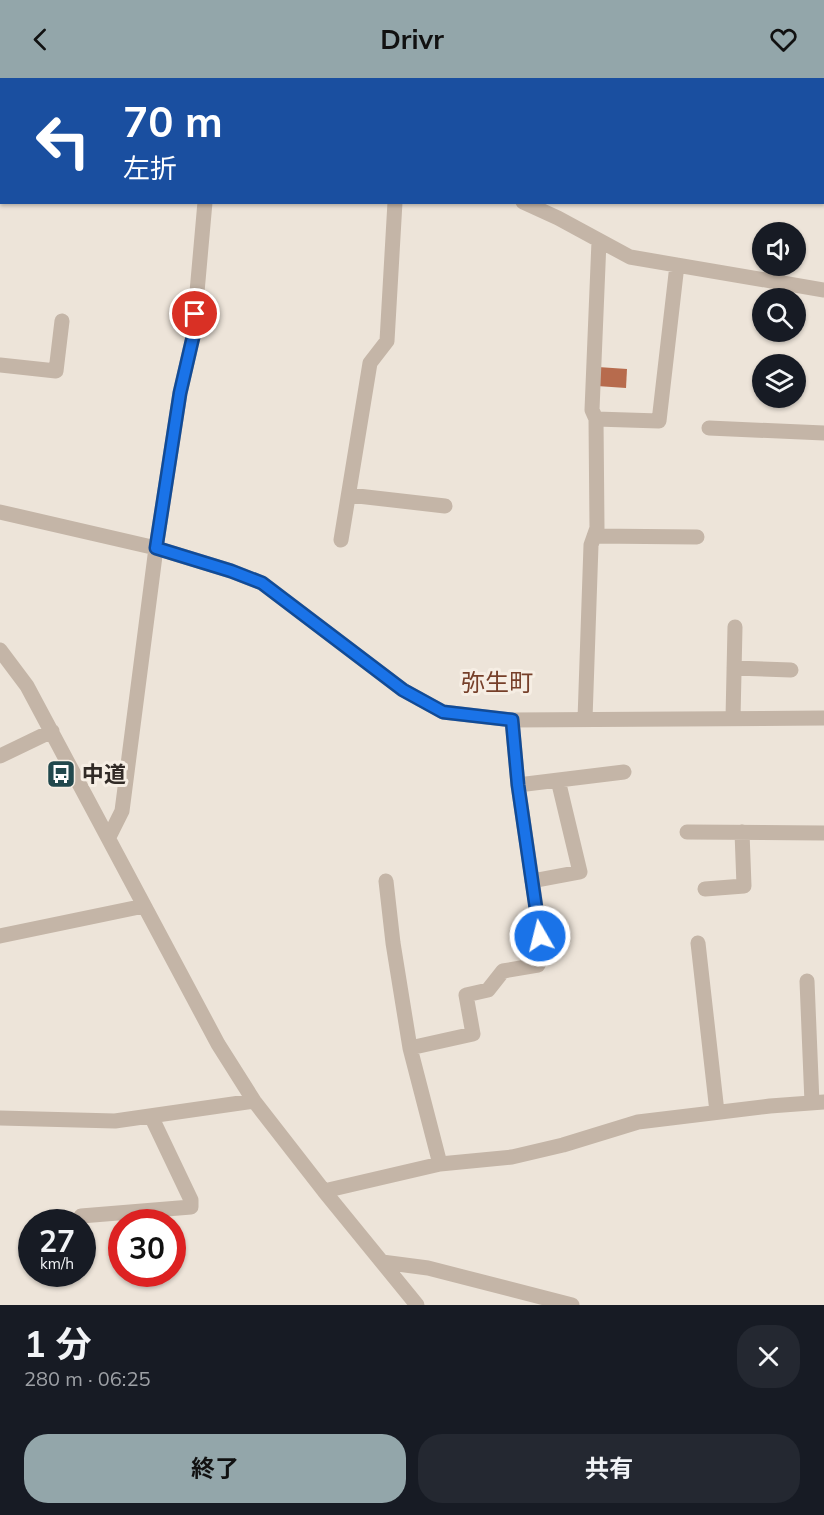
<!DOCTYPE html>
<html lang="ja">
<head>
<meta charset="utf-8">
<style>
	:root { --surface:#171b24; --page:#242831; --text:#f1f3f6; --muted:#9ea1a6; --accent:#93a6aa }
	body { margin:0; font-family:Mulish,"Noto Sans JP",sans-serif; background:var(--page); color:var(--text); height:100vh; display:flex; flex-direction:column; font-size:22px; white-space:nowrap }
	* { box-sizing:border-box; margin:0 }
	p { font-size:20px; color:var(--muted) }
	.icon { flex:none; width:33px; height:33px; fill:none; stroke:currentColor; stroke-width:2; stroke-linecap:round; stroke-linejoin:round }
	.map { position:relative; height:1227px; overflow:hidden }
	.drawer { display:flex; flex-direction:column; background:var(--surface); flex:1 }
	.drawer>* { flex:none }
	.hud { position:absolute; left:0px; top:0px; width:825px; height:126px; box-shadow:0 2px 4px #0004; background:#1a4fa0; color:#fff; overflow:hidden }
	.fabs { position:absolute; left:752px; top:144px; display:grid; gap:12px }
	.fabs a { display:grid; place-items:center; width:54px; height:54px; border-radius:50%; background:var(--surface); box-shadow:0 2px 4px #0004; font-size:30px }
	.speed { position:absolute; left:18px; top:1131px; display:flex; gap:12px; font-size:30px; font-weight:700; text-align:center }
	.speed>* { display:grid; place-content:center; width:78px; height:78px; border-radius:50%; background:var(--surface); box-shadow:0 2px 4px #0004; line-height:1 }
	.speed small { font-size:15px; font-weight:400 }
	.speed .limit { border:9px solid #d22; background:#fff; color:#111 }
	.pin { position:absolute; display:grid; place-items:center; width:51px; height:51px; color:#fff; margin:-26px; border:3px solid #fff; border-radius:50%; box-shadow:0 2px 6px #0007 }
	.me { position:absolute; width:66px; margin:-33px; rotate:352deg; stroke-linejoin:round; filter:drop-shadow(0 0 4px #0008) }
	.turn { display:flex; align-items:center; gap:21px; height:126px; padding:0 24px; font-size:27px }
	.turn .icon { width:78px; height:78px; stroke-width:2.5 }
	.turn b { display:block; font-size:42px; line-height:51px }
	.round { display:grid; place-items:center; flex:none; width:63px; height:63px; border-radius:24px; background:var(--page) }
	.overview { display:flex; align-items:center; justify-content:space-between; height:102px; padding:0 24px }
	h1 { font-size:36px; font-weight:700; line-height:45px }
	.action { display:flex; gap:12px; margin-top:auto; padding:12px 24px }
	.action a { flex:1; height:69px; border-radius:24px; background:var(--accent); color:#111; font-size:24px; font-weight:700; line-height:69px; text-align:center }
	.action a+a { background:var(--page); color:var(--text) }
	header { display:flex; justify-content:space-between; align-items:center; height:78px; padding:0 24px; background:var(--accent); color:#111; font-size:27px; font-weight:700 }
	.map>svg:first-child { display:block }
	.building { fill:#b76b4d }
	.lines { fill:none; stroke-linecap:round; stroke-linejoin:round }
	.minor { stroke:#c4b5a7; stroke-width:15 }
	.route-casing { stroke:#114b97; stroke-width:15 }
	.route { stroke:#1a73e8; stroke-width:10 }
	.labels { text-anchor:middle; stroke-width:6; stroke-linejoin:round; paint-order:stroke }
	.poi-label { font-size:22px; font-weight:bold; fill:#312a26; stroke:#f6eee4; text-anchor:start }
	.neighbourhood-label { font-size:24px; fill:#763f29; stroke:#f6eee4 }
</style>
</head>
<body>
<header><svg class="icon" aria-label="back" viewBox="0 0 24 24"><path d="M15 5l-7 7 7 7"/></svg>Drivr<svg class="icon" aria-label="heart" viewBox="0 0 24 24"><path d="M12 20l-8-8c-3-5 5-10 8-4 3-6 11-1 8 4z"/></svg></header>
<div class="map">
<svg width="824" height="1227" viewBox="0 0 824 1227">
	<rect width="100%" height="100%" fill="#ede4d9"/>
	<path class="building" d="M 598,289 L 627,291 L 626,310 L 597,308 Z"/>
	<g class="lines">
		<path class="minor" d="M 360,0 L 361,2
			M 71,2 L 71,0
			M 216,2 L 216,0
			M 0,12 L 2,12
			M 523,124 L 558,140 L 630,179 L 824,212
			M 0,287 L 56,293 L 62,243
			M 596,341 L 659,343 L 677,187
			M 709,350 L 824,355
			M 349,417 L 445,428
			M 0,434 L 156,470 L 231,493 L 262,505 L 403,612 L 443,634 L 512,642 L 824,640
			M 594,458 L 697,459
			M 341,462 L 370,285 L 387,263 L 395,124
			M 0,572 L 27,608 L 218,966 L 254,1023 L 324,1113 L 417,1227
			M 734,590 L 791,592
			M 733,640 L 735,549
			M 585,641 L 591,467 L 597,450 L 596,341 L 592,332 L 599,163
			M 0,678 L 52,653
			M 518,707 L 624,694
			M 687,754 L 824,755
			M 109,759 L 122,733 L 156,470 L 180,315 L 193,259 L 205,124
			M 386,803 L 393,865 L 410,970
			M 532,803 L 580,794 L 558,702
			M 705,811 L 744,808 L 742,754
			M 0,858 L 144,828
			M 698,865 L 717,1034
			M 807,903 L 812,1025
			M 0,1040 L 115,1043 L 254,1023
			M 440,1086 L 410,970 L 473,956 L 466,917 L 488,912 L 503,893 L 538,887 L 543,876 L 518,707 L 512,642
			M 324,1113 L 440,1086 L 512,1079 L 563,1067 L 638,1044 L 770,1028 L 824,1024
			M 81,1138 L 191,1129 L 191,1122 L 151,1038
			M 382,1184 L 428,1190 L 572,1227"/>
	</g>
	<g class="lines">
		<g class="route-casing">
			<path id="route" d="M 195,236 L 193,259 L 180,315 L 156,470 L 231,493 L 262,505 L 403,612 L 443,634 L 512,642 L 518,707 L 540,858"/>
		</g>
		<use href="#route" class="route"/>
	</g>
	<defs>
		<g id="bus-square" transform="scale(1.5)"><rect x="-9" y="-9" width="18" height="18" rx="4" fill="#21484d" stroke="#f6eee4"/><path d="M-5-6H5V4H4V6H2V4H-2V6H-4V4H-5ZM-3.5-4V0h7V-4ZM-3.5 1.2v1.5H-2V1.2ZM2 1.2v1.5H3.5V1.2Z" fill="#fff"/></g>
	</defs>
	<g fill-rule="evenodd">
		<use href="#bus-square" x="61" y="696"/>
	</g>
	<g class="labels">
		<g class="poi-label">
			<text x="82" y="704">中道</text>
		</g>
		<g class="neighbourhood-label">
			<text x="497" y="613">弥生町</text>
		</g>
	</g>
</svg>
<div class="fabs">
<a><svg class="icon" aria-label="sound" viewBox="0 0 24 24"><path d="M4 9h4l5-4v14l-5-4H4zM17 9q2 3 0 6"/></svg></a>
<a><svg class="icon" aria-label="search" viewBox="0 0 24 24"><circle cx="10" cy="10" r="6"/><path d="M15 15l6 6"/></svg></a>
<a><svg class="icon" aria-label="layers" viewBox="0 0 24 24"><path d="M12 4l9 5-9 5-9-5zM3 14l9 5 9-5"/></svg></a>
</div>
<div class="speed"><div>27<small>km/h</small></div><div class="limit">30</div></div>
<div class="pin" style="left:195px;top:236px;background:#d93025"><svg class="icon" aria-label="arrive" viewBox="0 0 24 24"><path d="M6 21V4h12l-3 4 3 4H6"/></svg></div>
<svg class="me" style="left:540px;top:858px" viewBox="-20 -20 40 40"><circle r="17" fill="#1a73e8" stroke="#fff" stroke-width="3"/><path d="M0-11L8 9 0 5-8 9z" fill="#fff"/></svg>
<div class="hud">
<div class="turn"><svg class="icon" aria-label="left" viewBox="0 0 24 24"><path d="M17 20v-9H6M10 6l-5 5 5 5"/></svg><div><b>70 m</b>左折</div></div>
</div>
</div>
<section class="drawer">
<div class="overview"><div><h1>1 分</h1><p>280 m · 06:25</p></div><a class="round"><svg class="icon" aria-label="close" viewBox="0 0 24 24"><path d="M6 6l12 12M18 6L6 18"/></svg></a></div>
<div class="action"><a>終了</a><a>共有</a></div>
</section>
</body>
</html>
